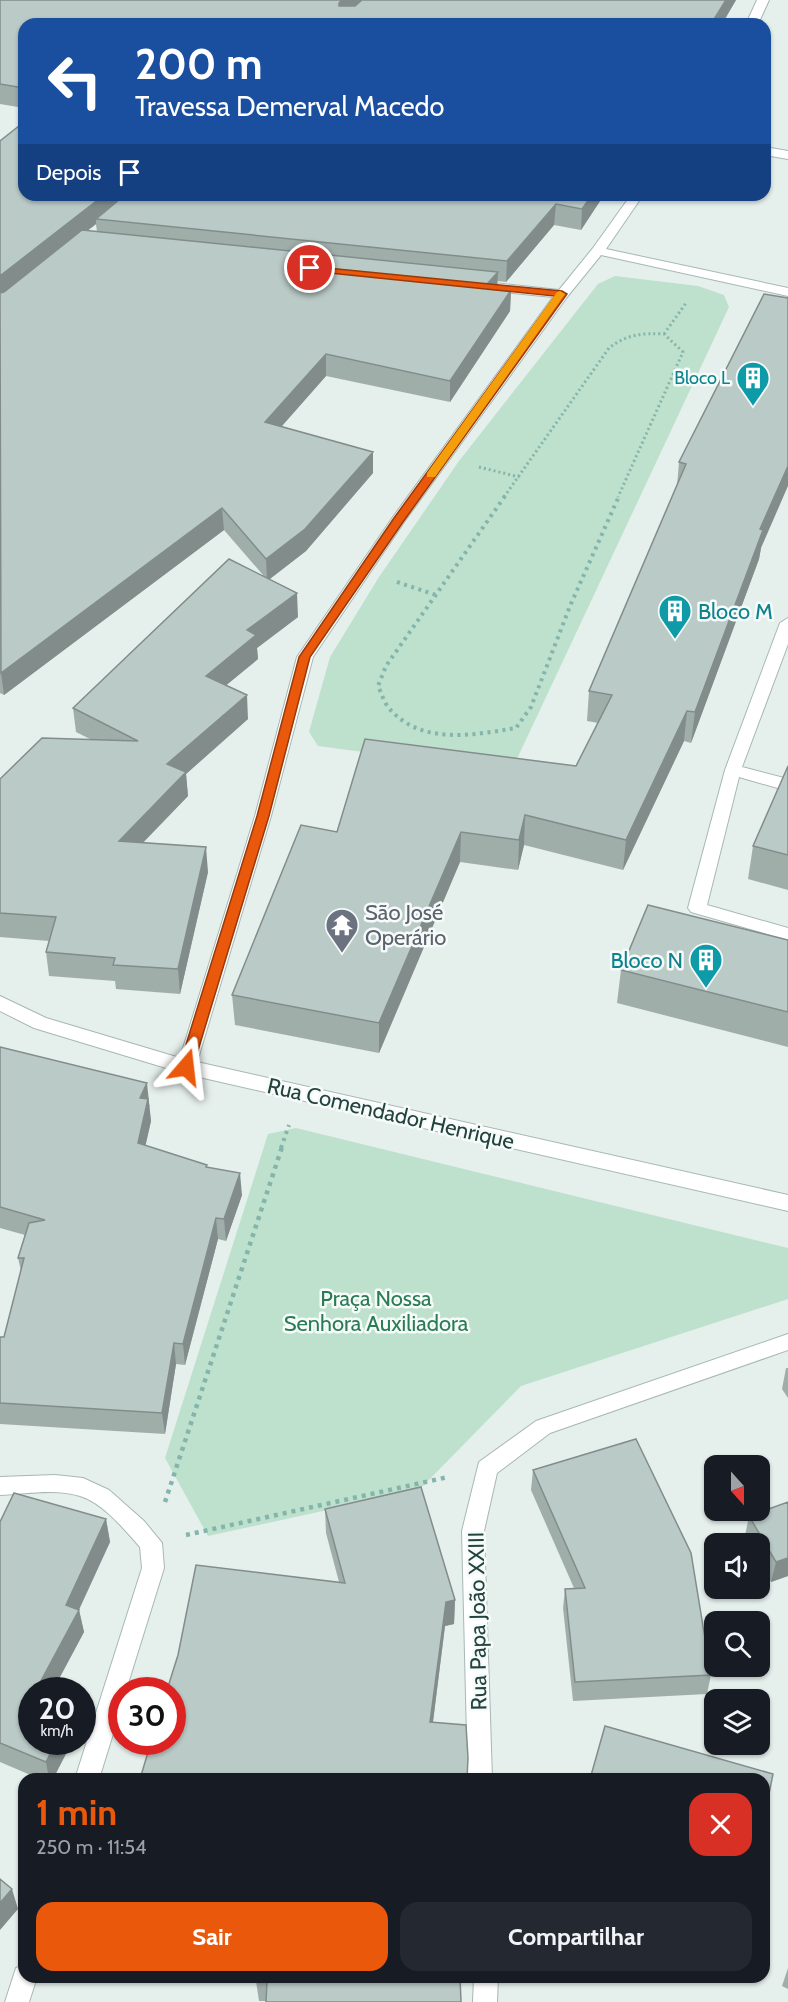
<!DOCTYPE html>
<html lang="pt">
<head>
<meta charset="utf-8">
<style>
	:root { --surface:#171b24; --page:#242831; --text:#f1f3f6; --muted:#9ea1a6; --accent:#ea580c }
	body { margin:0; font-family:Cabin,sans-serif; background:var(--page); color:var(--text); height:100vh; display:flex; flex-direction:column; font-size:22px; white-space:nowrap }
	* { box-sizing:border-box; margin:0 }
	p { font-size:20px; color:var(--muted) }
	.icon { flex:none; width:33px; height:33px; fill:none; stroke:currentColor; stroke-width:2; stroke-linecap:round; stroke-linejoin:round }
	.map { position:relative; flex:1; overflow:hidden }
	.panel { position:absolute; left:18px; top:1773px; width:752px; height:210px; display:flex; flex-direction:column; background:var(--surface); border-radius:18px; box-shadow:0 2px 4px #0004 }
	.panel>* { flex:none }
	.hud { position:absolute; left:18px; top:18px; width:753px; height:183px; border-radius:18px; box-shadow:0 2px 4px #0004; background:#1a4fa0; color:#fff; overflow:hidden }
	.needle { width:39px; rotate:159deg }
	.fabs { position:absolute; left:704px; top:1455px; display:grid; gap:12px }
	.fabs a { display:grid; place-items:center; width:66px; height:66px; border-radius:12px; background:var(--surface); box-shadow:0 2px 4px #0004; font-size:30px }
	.speed { position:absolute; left:18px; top:1677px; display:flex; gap:12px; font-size:30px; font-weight:700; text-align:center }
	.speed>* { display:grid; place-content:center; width:78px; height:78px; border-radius:50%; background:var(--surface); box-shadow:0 2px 4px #0004; line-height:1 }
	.speed small { font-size:15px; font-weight:400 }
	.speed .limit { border:9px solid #d22; background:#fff; color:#111 }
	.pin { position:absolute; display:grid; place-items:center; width:51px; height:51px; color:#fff; margin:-26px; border:3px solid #fff; border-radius:50%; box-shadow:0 2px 6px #0007 }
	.me { position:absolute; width:66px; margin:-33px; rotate:17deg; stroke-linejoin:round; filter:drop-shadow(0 0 4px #0008) }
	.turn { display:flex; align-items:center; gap:21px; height:126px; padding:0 18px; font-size:27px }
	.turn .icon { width:78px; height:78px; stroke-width:2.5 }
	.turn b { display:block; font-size:42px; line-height:51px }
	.then { display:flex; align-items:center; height:57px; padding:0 18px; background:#0003; gap:12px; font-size:22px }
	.round { display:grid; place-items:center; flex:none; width:63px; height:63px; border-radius:18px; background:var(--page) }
	.headline { display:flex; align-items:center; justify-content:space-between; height:102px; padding:0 18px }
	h1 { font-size:36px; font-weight:700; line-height:45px; color:var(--accent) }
	.button { display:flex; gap:12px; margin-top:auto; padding:12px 18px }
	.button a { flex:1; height:69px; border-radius:18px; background:var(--accent); color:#fff; font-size:24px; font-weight:700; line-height:69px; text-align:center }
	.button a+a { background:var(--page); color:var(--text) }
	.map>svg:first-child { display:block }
	.green { fill:#bde1cc }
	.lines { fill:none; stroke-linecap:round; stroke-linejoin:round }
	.minor-casing { stroke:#a7b8b4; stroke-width:2 }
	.path-far2 { stroke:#84b4ac; stroke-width:3; stroke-dasharray:2 3; stroke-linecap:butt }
	.path-far1 { stroke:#84b4ac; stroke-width:4; stroke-dasharray:3 4.5; stroke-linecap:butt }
	.path { stroke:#84b4ac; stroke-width:4.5; stroke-dasharray:4 5; stroke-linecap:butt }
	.minor { fill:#fff; fill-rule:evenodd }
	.wall { fill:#a0aeaa; fill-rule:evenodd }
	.shaded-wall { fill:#828d8b }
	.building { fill:#bacac6; stroke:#828d8b; stroke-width:1.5 }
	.route { fill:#ea580c; stroke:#983908; stroke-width:1.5 }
	.slow { fill:#f59e0b }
	.labels { text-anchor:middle; stroke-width:5; stroke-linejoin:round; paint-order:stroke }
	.far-culture-label { font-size:18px; fill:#0d838f; stroke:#f6fbf9; text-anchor:end }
	.culture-label { font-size:22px; fill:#0d838f; stroke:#f6fbf9; text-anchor:start }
	.worship-label { font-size:22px; fill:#5b616d; stroke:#f6fbf9; text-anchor:start }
	.street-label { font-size:22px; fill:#23433e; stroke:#f6fbf9 }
	.park-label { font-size:22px; fill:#2a7c55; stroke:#f6fbf9 }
</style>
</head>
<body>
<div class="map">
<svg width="788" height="2002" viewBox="0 0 788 2002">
	<rect width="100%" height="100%" fill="#e5efec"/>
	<path class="green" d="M 615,276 L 698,286 L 724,295 L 729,307 L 516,761 L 499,770 L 318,746 L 309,732 L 330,657 L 379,577 L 459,461 L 598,284 Z
		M 296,1128 L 788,1248 L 788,1299 L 521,1386 L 419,1490 L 208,1536 L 165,1458 L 268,1134 Z"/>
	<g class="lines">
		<g class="minor-casing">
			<path id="minor" d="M 757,0 L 769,0 L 758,24 L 746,24 Z
				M 765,147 L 788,151 L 788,159 L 765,155 Z
				M 631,195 L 643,195 L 606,249 L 788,288 L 788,296 L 601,255 L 567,297 L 404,522 L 313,657 L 271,816 L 197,1062 L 788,1195 L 788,1211 L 186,1074 L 34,1028 L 0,1011 L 0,996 L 46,1018 L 180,1058 L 255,816 L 297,657 L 393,517 L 553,297 L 474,289 L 467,285 L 474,281 L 559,290 L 593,248 Z
				M 788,618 L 788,644 L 742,767 L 788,779 L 788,791 L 739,777 L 707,905 L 788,928 L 788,940 L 691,912 L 688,908 L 725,770 L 780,623 Z
				M 788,1334 L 788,1350 L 550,1433 L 497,1473 L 484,1531 L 492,1779 L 468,1779 L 462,1531 L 479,1462 L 536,1421 Z
				M 55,1475 L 83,1478 L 109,1490 L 144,1521 L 162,1543 L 164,1568 L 126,1690 L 122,1690 L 122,1705 L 99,1779 L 75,1779 L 142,1568 L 140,1547 C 124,1529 103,1503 80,1496 C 56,1488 25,1494 0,1495 L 0,1477 Z
				M 24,1965 L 24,1977 L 37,1977 L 29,2002 L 5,2002 L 16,1968 Z
				M 474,1977 L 498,1977 L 497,2002 L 473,2002 Z"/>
		</g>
		<path class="path-far2" d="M 664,334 L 686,303
			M 479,467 L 519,477
			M 504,497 L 609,348 C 627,334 642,333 664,334 L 683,352 L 618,497"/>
		<path class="path-far1" d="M 505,496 L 386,666 L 378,686 C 381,692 384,702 388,707 C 420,746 473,735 516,728 L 531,707 L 570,606 L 619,496
			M 397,582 L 436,595
			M 281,1148 L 289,1125"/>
		<path class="path" d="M 165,1502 L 282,1147
			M 186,1535 L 448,1477"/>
		<use href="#minor" class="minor"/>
	</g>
	<path class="wall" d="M 0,0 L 736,0 L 722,24 L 24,24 L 24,108 L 0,104 Z
		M 0,141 L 24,195 L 604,195 L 581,230 L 554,225 L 506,282 L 497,281 L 497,287 L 511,290 L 510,311 L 450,402 L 326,376 L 282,426 L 373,473 L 306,551 L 270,579 L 298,617 L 257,648 L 258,659 L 225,686 L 248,719 L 186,774 L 188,796 L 143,843 L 208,872 L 180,994 L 116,989 L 115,981 L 49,976 L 46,952 L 49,941 L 0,937 L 0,779 L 90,739 L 76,732 L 73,708 L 263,575 L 224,530 L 4,695 L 0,693 ZM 96,224 L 97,232 L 87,231 Z
		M 764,294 L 761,548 L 759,559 L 691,743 L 684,741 L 623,870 L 524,845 L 518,870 L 460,862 L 379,1053 L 235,1025 L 232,995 L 337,832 L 576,766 L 598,723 L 587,721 L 589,691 L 677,486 L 679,462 Z
		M 788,766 L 788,890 L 748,879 L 753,846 Z
		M 788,940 L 788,1047 L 617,1003 L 621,970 Z
		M 0,1047 L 150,1105 L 149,1107 L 151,1121 L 145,1146 L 207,1165 L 207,1167 L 242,1195 L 226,1241 L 218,1239 L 185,1365 L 176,1364 L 165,1434 L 0,1424 L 0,1337 L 4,1337 L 21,1271 L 18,1258 L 25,1235 L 0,1228 Z
		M 786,1368 L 788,1368 L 788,1398 L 782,1389 Z
		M 533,1470 L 711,1675 L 707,1694 L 573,1701 L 563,1608 L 565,1589 L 574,1588 L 531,1490 Z
		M 788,1502 L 788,1576 L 771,1582 L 759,1560 L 759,1544 L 749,1544 L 745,1536 L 749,1516 Z
		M 325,1509 L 455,1600 L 454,1624 L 445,1626 L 433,1722 L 339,1582 L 326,1533 Z
		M 106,1519 L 110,1542 L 79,1610 L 84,1632 L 53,1690 L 32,1690 L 72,1742 L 53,1779 L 40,1779 L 0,1762 L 0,1522 Z
		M 788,1968 L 788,1989 L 782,1986 Z
		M 460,1977 L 266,2001 L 259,2001 L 256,1981 Z"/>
	<path class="shaded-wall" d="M 342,0 L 364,0 L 339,22 L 339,3 Z
		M 726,0 L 736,0 L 722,24 L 711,24 Z
		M 104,195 L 132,195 L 96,219 L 96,224 L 0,299 L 0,276 Z
		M 592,195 L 604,195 L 581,230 L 582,209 Z
		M 556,204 L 554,225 L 506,282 L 507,261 Z
		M 498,272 L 497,294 L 486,285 Z
		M 511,290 L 510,311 L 450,402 L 450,381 Z
		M 326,354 L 326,376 L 266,444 L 265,422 Z
		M 373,452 L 373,473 L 306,551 L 267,581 L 266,559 Z
		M 788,466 L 788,486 L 761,548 L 759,559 L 691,743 L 695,712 L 760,529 Z
		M 222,508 L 224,530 L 4,695 L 1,673 Z
		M 297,593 L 298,617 L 257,648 L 258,659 L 207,701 L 206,676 L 247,630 Z
		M 247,695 L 248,719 L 186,774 L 188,796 L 121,865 L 119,841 L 167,764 Z
		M 687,711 L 684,741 L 623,870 L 626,840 Z
		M 525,815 L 524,845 L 518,870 L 519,840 Z
		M 461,832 L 460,862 L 379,1053 L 379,1023 Z
		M 206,847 L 208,872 L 180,994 L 178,969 Z
		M 147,1083 L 151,1121 L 141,1166 L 138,1143 L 140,1098 Z
		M 240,1173 L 242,1195 L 226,1241 L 224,1219 Z
		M 216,1218 L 218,1239 L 185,1365 L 183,1344 Z
		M 174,1343 L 176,1364 L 165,1434 L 162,1413 Z
		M 106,1519 L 110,1542 L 74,1620 L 79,1610 L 84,1632 L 53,1690 L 36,1690 L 66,1605 Z
		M 788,1558 L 788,1576 L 771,1582 L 776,1562 Z
		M 455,1600 L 454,1624 L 445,1626 L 430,1745 L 430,1722 L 446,1602 Z
		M 56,1742 L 72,1742 L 53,1779 L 49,1779 L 46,1762 Z
		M 12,1889 L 18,1909 L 0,1930 L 0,1903 Z"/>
	<path class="building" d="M 0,0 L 342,0 L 339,3 L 339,6 L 355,6 L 362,0 L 726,0 L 711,24 L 24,24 L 24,88 L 0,84 Z
		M 24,122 L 24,195 L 104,195 L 0,276 L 0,141 Z
		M 125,195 L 592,195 L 582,209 L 556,204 L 507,261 L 96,219 Z
		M 82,230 L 498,272 L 486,285 L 511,290 L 450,381 L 326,354 L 265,422 L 373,452 L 305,529 L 266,559 L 222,508 L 1,673 L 0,293 L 4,292 Z
		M 764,294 L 788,298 L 788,466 L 760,529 L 763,530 L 695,712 L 687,711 L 626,840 L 525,815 L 519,840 L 461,832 L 379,1023 L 232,995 L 301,825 L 337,832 L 365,739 L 576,766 L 612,695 L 589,691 L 686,464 L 679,462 Z
		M 229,559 L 297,593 L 247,630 L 256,635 L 206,676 L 247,695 L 167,764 L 186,772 L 119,841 L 206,847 L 178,969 L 113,965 L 115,958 L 46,952 L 56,917 L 0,913 L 0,779 L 42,738 L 138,741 L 73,708 Z
		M 788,766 L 788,855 L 753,846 Z
		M 648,905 L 788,940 L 788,1012 L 621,970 Z
		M 0,1047 L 147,1083 L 140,1098 L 148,1099 L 138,1143 L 207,1165 L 206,1167 L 240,1173 L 224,1219 L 216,1218 L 183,1344 L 174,1343 L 162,1413 L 0,1403 L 0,1337 L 4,1337 L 24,1258 L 18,1258 L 29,1223 L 45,1220 L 0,1207 Z
		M 636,1439 L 691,1553 L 711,1675 L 575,1682 L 565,1589 L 585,1588 L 533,1470 Z
		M 421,1487 L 455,1600 L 446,1602 L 430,1722 L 466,1725 L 468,1758 L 467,1779 L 140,1779 L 151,1742 L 172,1742 L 172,1690 L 167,1690 L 178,1655 L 196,1565 L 345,1583 L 325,1509 Z
		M 14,1493 L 106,1519 L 66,1605 L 79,1610 L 36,1690 L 32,1690 L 32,1742 L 56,1742 L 46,1762 L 0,1743 L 0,1522 Z
		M 788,1502 L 788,1558 L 776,1562 L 749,1516 Z
		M 605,1726 L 773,1774 L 764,1819 L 764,1779 L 590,1779 Z
		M 0,1879 L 12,1889 L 0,1903 Z
		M 257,1977 L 460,1977 L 461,2002 L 266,2002 L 267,1981 L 256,1981 Z"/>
	<path class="route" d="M 307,266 L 562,291 L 567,294 L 403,522 L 310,657 L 269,816 L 193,1067 L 186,1073 L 179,1067 L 257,816 L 299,657 L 394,518 L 555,296 L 310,271 L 307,271 Z"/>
	<path class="slow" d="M 560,291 L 565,294 L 435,477 L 427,477 L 427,473 L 557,292 Z"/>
	<defs>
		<g id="building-pin" transform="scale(1.725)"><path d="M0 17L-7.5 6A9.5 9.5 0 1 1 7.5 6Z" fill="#0f9aa8" stroke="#f6fbf9"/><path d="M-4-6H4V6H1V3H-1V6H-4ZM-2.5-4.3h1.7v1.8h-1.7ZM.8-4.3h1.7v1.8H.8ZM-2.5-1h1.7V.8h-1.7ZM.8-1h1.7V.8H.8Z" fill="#fff"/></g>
		<g id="temple-pin" transform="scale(1.725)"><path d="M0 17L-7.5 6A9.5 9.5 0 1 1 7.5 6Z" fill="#6b7280" stroke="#f6fbf9"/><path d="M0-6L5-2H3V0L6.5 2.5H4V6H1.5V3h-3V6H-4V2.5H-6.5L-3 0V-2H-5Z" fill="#fff"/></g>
	</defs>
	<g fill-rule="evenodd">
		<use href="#building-pin" x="753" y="378"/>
		<use href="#building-pin" x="675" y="611"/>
		<use href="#temple-pin" x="342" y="925"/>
		<use href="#building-pin" x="706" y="960"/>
	</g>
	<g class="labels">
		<g class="far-culture-label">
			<text x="730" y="384">Bloco L</text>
		</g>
		<g class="culture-label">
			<text x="698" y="619">Bloco M</text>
			<text x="683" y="968" text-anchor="end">Bloco N</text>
		</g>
		<g class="worship-label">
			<text x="365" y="920">São José<tspan x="365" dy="25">Operário</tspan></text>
		</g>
		<g class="street-label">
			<text transform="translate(391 1113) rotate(13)" y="8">Rua Comendador Henrique</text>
			<text transform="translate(477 1621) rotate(-91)" y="8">Rua Papa João XXIII</text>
		</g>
		<g class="park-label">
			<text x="376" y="1306">Praça Nossa<tspan x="376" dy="25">Senhora Auxiliadora</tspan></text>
		</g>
	</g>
</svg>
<div class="fabs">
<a><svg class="needle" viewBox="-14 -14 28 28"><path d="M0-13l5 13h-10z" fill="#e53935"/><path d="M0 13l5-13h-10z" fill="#9ea1a6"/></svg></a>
<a><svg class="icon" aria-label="sound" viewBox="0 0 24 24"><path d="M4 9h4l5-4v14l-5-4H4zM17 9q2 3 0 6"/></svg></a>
<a><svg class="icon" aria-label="search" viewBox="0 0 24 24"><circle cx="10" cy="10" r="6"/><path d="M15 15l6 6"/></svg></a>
<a><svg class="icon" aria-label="layers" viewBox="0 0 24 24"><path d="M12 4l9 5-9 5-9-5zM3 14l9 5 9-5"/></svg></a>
</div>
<div class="speed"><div>20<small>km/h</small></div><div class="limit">30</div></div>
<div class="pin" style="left:310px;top:268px;background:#d93025"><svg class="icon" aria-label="arrive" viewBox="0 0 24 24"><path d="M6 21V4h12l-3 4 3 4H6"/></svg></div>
<svg class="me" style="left:186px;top:1067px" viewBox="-20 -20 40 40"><path d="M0-17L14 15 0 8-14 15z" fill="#ea580c" stroke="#fff" stroke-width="4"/></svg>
<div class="hud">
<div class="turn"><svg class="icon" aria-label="left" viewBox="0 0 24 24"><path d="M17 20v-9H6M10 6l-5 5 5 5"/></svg><div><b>200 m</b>Travessa Demerval Macedo</div></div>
<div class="then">Depois<svg class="icon" aria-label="arrive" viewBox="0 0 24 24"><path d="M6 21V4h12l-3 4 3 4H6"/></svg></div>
</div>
<section class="panel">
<div class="headline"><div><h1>1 min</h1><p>250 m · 11:54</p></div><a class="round" style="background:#d93025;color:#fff"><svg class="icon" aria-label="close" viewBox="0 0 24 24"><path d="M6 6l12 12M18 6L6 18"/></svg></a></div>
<div class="button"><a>Sair</a><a>Compartilhar</a></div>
</section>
</div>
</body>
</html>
